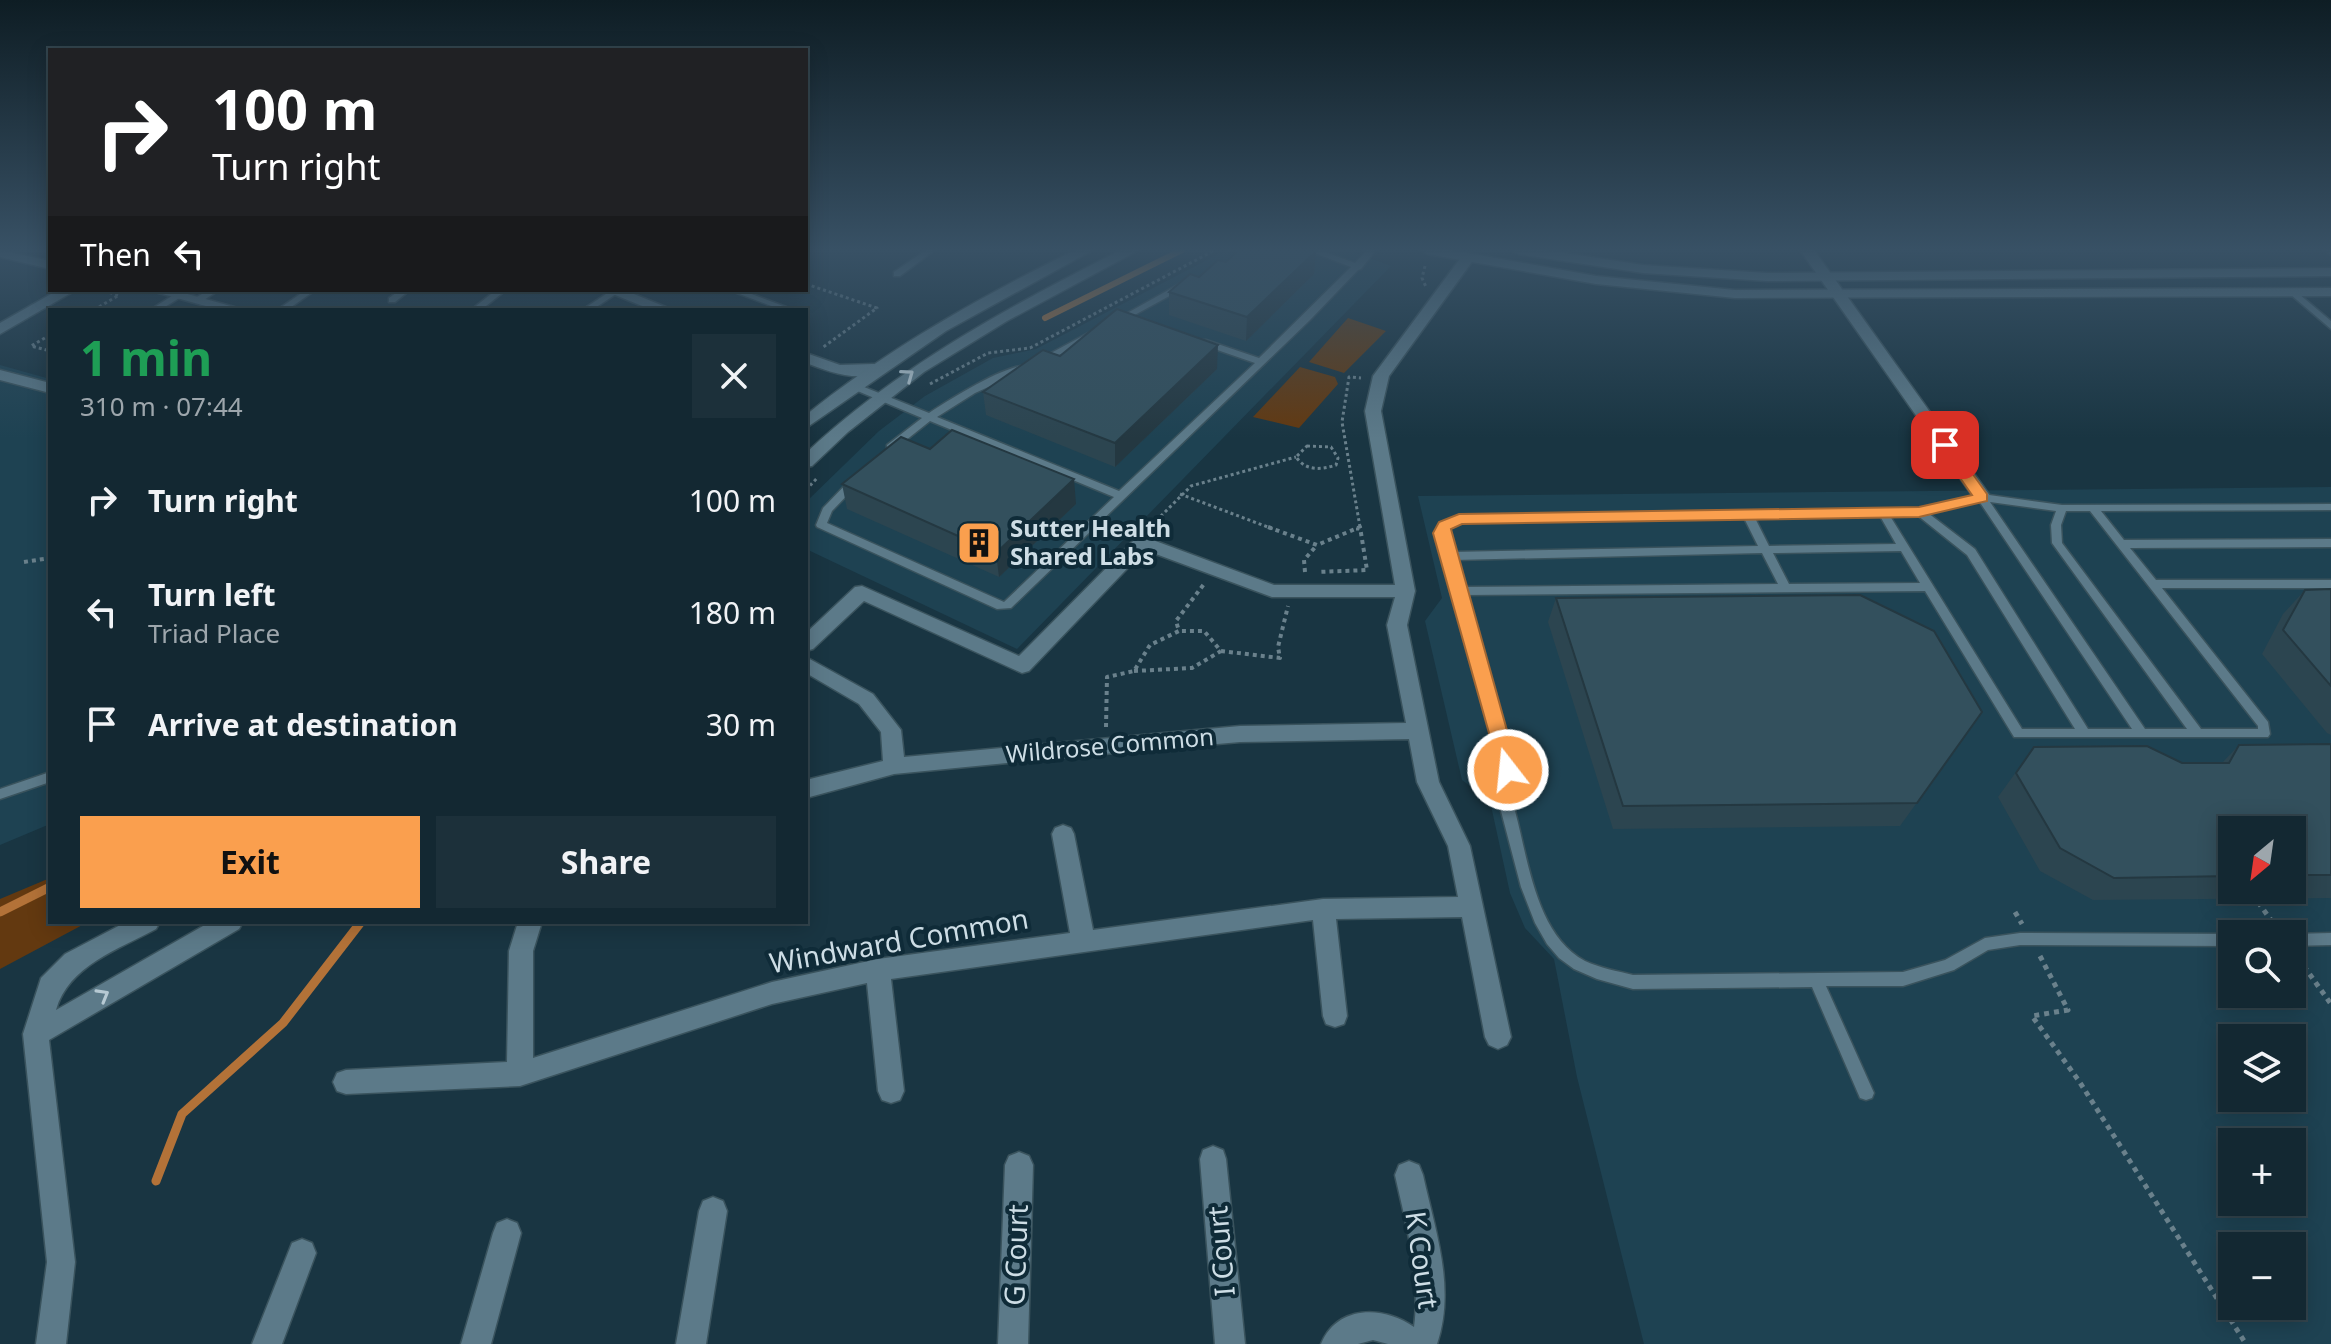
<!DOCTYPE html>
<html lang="en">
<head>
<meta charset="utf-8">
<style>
	:root { --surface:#132832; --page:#1c303a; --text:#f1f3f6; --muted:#9da6ac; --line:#32444d; --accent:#fa9f4e }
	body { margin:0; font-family:"Noto Sans",sans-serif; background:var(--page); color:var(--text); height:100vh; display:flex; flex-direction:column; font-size:30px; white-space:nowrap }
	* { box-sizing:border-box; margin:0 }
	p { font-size:26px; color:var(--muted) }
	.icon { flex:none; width:44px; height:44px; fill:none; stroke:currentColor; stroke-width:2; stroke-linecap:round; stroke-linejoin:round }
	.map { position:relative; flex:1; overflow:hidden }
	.panel { position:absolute; left:48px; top:308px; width:760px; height:616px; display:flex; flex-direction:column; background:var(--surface); border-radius:0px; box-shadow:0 4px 20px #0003,0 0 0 2px var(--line) }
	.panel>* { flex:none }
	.banner { position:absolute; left:48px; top:48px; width:760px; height:244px; border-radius:0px; box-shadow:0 4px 20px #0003,0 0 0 2px var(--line); background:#202124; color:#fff; overflow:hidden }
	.needle { width:52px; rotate:209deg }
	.fabs { position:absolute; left:2218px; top:816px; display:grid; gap:16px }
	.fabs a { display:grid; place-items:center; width:88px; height:88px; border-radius:0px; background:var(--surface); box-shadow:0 4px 20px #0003,0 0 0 2px var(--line); font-size:40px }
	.pin { position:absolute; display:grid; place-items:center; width:68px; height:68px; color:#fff; margin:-34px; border-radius:16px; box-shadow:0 4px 12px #0006 }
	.me { position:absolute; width:88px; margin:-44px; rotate:344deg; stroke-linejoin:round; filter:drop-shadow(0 0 6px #0008) }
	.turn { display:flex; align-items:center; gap:28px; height:168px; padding:0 32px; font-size:36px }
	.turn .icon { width:104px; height:104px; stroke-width:2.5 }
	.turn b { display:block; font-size:56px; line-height:68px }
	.then { display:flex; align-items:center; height:76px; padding:0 32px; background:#0003; gap:16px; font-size:30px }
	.round { display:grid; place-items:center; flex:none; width:84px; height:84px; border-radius:0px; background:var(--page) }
	.overview { display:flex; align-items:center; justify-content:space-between; height:136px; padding:0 32px }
	h1 { font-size:48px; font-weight:700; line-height:60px; color:#1e9e55 }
	.button { display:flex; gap:16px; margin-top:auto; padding:16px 32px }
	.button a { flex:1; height:92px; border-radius:0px; background:var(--accent); color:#111; font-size:32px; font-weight:700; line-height:92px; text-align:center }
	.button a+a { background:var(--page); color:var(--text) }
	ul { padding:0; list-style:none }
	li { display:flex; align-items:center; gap:24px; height:112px; padding:0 32px }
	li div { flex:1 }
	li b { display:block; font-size:30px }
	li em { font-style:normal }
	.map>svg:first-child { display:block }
	.built { fill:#1e4252; fill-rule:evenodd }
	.green { fill:#633910 }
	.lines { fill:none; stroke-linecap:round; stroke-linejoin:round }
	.stream-far1 { stroke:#b37238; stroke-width:6 }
	.stream { stroke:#b37238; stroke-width:9 }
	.lane-casing { stroke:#3a535d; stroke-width:3 }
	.street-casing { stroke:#3a535d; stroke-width:3 }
	.secondary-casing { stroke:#3a535d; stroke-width:3 }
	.path-far2 { stroke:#6a818c; stroke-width:3; stroke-dasharray:3 3; stroke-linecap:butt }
	.path-far1 { stroke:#6a818c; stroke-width:4; stroke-dasharray:4 4; stroke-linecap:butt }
	.path { stroke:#6a818c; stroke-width:5; stroke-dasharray:5 5; stroke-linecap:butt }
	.lane { fill:#5c7a89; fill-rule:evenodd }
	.street { fill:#5c7a89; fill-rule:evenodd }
	.secondary { fill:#5c7a89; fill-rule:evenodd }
	.wall { fill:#2c4550; fill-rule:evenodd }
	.shaded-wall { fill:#243841 }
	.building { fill:#33505d; stroke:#243841; stroke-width:2 }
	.oneway { stroke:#b6c9d3 }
	.route { fill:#fa9f4e; stroke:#a26733; stroke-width:2 }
	.labels { text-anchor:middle; stroke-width:8; stroke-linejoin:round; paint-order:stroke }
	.poi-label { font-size:24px; font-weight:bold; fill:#cddde5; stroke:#0f2b38; text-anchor:start }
	.street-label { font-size:24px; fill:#cddde5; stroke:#0f2b38 }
	.near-street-label { font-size:28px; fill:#cddde5; stroke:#0f2b38 }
</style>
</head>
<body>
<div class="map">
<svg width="2331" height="1344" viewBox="0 0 2331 1344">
	<rect width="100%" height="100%" fill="#193542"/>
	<path class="built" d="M 1226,250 L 1348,250 L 1391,266 L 1017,649 L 806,549 L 806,502 L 879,431 L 925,396 L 993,358 L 1036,349 Z
		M 0,365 L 50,379 L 50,824 L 0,845 Z
		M 2331,487 L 2331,1344 L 1644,1344 L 1577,1077 L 1554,959 L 1525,928 L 1510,893 L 1490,801 L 1462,780 L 1425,621 L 1442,598 L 1418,496 ZM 2232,830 L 2292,830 L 2292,890 L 2232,890 ZM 2232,934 L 2292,934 L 2292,994 L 2232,994 ZM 2232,1038 L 2292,1038 L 2292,1098 L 2232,1098 ZM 2232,1142 L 2292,1142 L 2292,1202 L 2232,1202 ZM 2232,1246 L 2292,1246 L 2292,1306 L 2232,1306 Z"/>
	<path class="green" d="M 1348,318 L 1386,331 L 1344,373 L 1309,362 Z
		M 1300,367 L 1335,377 L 1338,384 L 1299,428 L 1253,417 Z
		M 50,878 L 50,922 L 88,922 L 0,969 L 0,899 Z"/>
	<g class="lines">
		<path class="stream-far1" d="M 1045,318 L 1182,250"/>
		<path class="stream" d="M 0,912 L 50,887
			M 156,1181 L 182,1114 L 283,1023 L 361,922"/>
		<g class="lane-casing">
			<path id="lane" d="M 926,250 L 935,250 L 900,276 L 894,276 L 894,272 Z
				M 1307,250 L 1319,250 L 1355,263 L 1367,250 L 1376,250 L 1361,269 L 1358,270 L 1310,320 L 1011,608 L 997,609 L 817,527 L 816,525 L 823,508 L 850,480 L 858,480 L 859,482 L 858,484 L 832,511 L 827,523 L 1004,602 L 1114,497 L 930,421 L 895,449 L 887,449 L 887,445 L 922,418 L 848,387 L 848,383 L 854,383 L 929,413 C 950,399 1004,365 1028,365 L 1028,369 L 975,393 L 937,417 L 1119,491 L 1255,363 L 1200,344 L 1200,340 L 1206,340 L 1259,358 L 1351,267 Z
				M 2325,250 L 2331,250 L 2331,255 Z
				M 1181,283 L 1184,284 L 1184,288 L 1120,323 L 1117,324 L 1113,321 Z
				M 2293,289 L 2331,321 L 2331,329 L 2290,294 L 2289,292 Z
				M 209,290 L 219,290 L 201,302 L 195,302 L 195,298 Z
				M 306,290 L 314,291 L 287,310 L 277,310 Z
				M 400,290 L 410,290 L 395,302 L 389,302 L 389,298 Z
				M 496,290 L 506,290 L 481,310 L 471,310 Z
				M 612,290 L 619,292 L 592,310 L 582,310 Z
				M 729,290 L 741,290 L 794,310 L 782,310 Z
				M 178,292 L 182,295 L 181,297 L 160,310 L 150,310 Z
				M 1090,332 L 1093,333 L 1093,337 L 1046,362 L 1040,362 L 1038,360 Z
				M 1982,494 L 2062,505 L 2331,504 L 2331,510 L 2101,511 L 2124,540 L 2331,539 L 2331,547 L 2130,548 L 2156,580 L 2331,580 L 2331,588 L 2162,588 L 2268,722 L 2270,734 L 2268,737 L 2014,737 L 1925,591 L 1464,595 L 1514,770 L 1513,774 L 1503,774 L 1436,533 L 1441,524 L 1459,516 L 1919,509 ZM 1979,501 L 2132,729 L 2088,729 L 1975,549 L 1928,513 ZM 1990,502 L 2056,511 L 2051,525 L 2052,543 L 2187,729 L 2145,729 ZM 2066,511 L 2090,511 L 2258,726 L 2258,729 L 2201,729 L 2062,543 L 2061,525 ZM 1917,515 L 1967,555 L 2075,729 L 2022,729 L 1890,516 ZM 1880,516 L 1896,544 L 1769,546 L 1755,518 ZM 1744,518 L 1758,546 L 1452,552 L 1446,533 L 1449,528 L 1461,522 ZM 1901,551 L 1920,583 L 1789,584 L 1773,553 ZM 1762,553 L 1778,584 L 1462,587 L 1454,560 Z
				M 50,772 L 50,782 L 0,799 L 0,789 Z
				M 1508,806 L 1513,807 L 1515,811 C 1528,859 1536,935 1585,961 C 1600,968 1617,971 1633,975 L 1903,972 L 1945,960 L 1985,938 L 2020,933 L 2232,934 L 2232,946 L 2020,945 L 1988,950 L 1954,970 L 1903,986 L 1826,986 L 1874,1093 L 1872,1098 L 1866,1100 L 1860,1098 L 1812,987 L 1633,989 L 1597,979 L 1574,969 L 1559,958 L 1547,944 L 1535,923 L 1521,887 L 1501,811 L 1503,807 Z
				M 2331,933 L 2331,945 L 2292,946 L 2292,934 Z"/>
		</g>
		<g class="street-casing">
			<path id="street" d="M 0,250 L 50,261 L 50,269 L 0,257 Z
				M 1800,250 L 1814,250 L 1988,493 L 1991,497 L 1988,501 L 1976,501 Z
				M 1462,256 L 1474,259 L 1389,376 L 1381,411 L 1415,591 L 1407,625 L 1439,782 L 1470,846 L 1511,1037 L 1507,1045 L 1498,1049 L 1489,1045 L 1485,1037 L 1462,917 L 1336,919 L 1347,1016 L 1344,1024 L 1335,1027 L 1326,1024 L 1323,1016 L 1313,920 L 891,979 L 904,1091 L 900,1100 L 891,1103 L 882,1100 L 878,1091 L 867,983 L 772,1004 L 520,1086 L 346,1094 L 337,1091 L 333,1082 L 337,1073 L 346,1070 L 507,1062 L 509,951 L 518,922 L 542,922 L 533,951 L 533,1058 L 772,982 L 878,959 L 1070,933 L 1052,834 L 1055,828 L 1063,825 L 1071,828 L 1074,834 L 1093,930 L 1323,899 L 1458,897 L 1448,846 L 1417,782 L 1409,739 L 1240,742 L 1058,758 L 894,774 L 806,798 L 806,780 L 883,761 L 881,732 L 859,704 L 806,673 L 806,657 L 873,694 L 901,730 L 904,757 L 1240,726 L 1406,723 L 1387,625 L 1395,597 L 1272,597 L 1145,550 L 1029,671 L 1022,673 L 864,601 L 813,649 L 806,651 L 806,633 L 855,587 L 862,586 L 1019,656 L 1136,538 L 1142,536 L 1274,585 L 1395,585 L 1365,411 L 1373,376 Z
				M 58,290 L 76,290 L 0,334 L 0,323 Z
				M 148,290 L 173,290 L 245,310 L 220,310 Z
				M 603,290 L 624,290 L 673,310 L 652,310 Z
				M 806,353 L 840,365 L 874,364 L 882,369 C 863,385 827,371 806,363 Z
				M 1213,1146 L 1223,1150 L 1226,1159 L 1245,1344 L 1215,1344 L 1200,1159 L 1203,1150 Z
				M 1019,1152 L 1029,1156 L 1033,1165 L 1028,1344 L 998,1344 L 1005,1165 L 1009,1156 Z
				M 1409,1161 L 1419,1165 L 1423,1175 C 1435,1230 1456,1288 1437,1344 L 1388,1344 L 1373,1340 L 1358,1344 L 1321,1344 C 1337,1305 1383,1305 1414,1327 C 1421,1275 1406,1225 1395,1175 L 1399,1165 Z
				M 713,1197 L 723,1201 L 727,1211 L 706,1344 L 676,1344 L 699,1211 L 703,1201 Z
				M 507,1219 L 517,1223 L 521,1233 L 491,1344 L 461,1344 L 493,1233 L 497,1223 Z
				M 302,1239 L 312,1243 L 316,1253 L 282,1344 L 252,1344 L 292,1243 Z"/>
		</g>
		<g class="secondary-casing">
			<path id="secondary" d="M 1075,250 L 1093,250 L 946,331 L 806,428 L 806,415 C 889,348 980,297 1075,250 Z
				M 1121,250 L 1139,250 L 1007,321 L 924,372 L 848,432 L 812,466 L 806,467 L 806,453 C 899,366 1008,307 1121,250 Z
				M 1420,250 L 1451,250 L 1596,276 L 1735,290 L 2331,288 L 2331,296 L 1735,298 L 1596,284 L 1427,254 Z
				M 1511,250 L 1546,250 L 1643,265 L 1767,273 L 2331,268 L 2331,276 L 1767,281 L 1643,273 L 1518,254 Z
				M 0,370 L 50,383 L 50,393 L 0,380 Z
				M 126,922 L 160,922 L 156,929 C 119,949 68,966 56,1010 L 210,922 L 243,922 L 239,929 L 49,1040 L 75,1262 L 66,1344 L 36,1344 L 47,1262 L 23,1034 L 41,978 L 65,954 Z"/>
		</g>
		<path class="path-far2" d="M 1425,266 L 1422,278 L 1426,287
			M 806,284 L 877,308 L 822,348
			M 94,310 L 119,295 L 99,290
			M 50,335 L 31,346 L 50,351
			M 930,384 L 988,353 L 1030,348 L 1215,250
			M 1307,446 L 1331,447 L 1338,458 L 1336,465 C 1320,470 1306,471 1296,457 Z
			M 806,490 L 818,477
			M 1180,494 L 1273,529
			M 1360,527 L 1342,422 L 1349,377 L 1361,378
			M 1148,529 L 1191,486 L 1296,457
			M 1356,529 L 1360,529"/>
		<path class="path-far1" d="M 1268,527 L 1317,545 L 1360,527 L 1367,570 L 1318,572
			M 1148,529 L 1150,527
			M 24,562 L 50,558
			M 1305,572 L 1304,560 L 1317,545
			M 1221,651 L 1280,658 L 1278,647 L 1288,606
			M 1134,671 L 1192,668 L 1221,651 L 1204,631 L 1179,631
			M 1106,727 L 1107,677 L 1134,671 L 1150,645 L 1179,631 L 1176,621 L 1204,584"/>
		<path class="path" d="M 2258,902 L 2281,934
			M 2015,912 L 2022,924
			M 2040,956 L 2068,1010 L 2032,1016 L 2079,1081 L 2246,1344
			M 2298,958 L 2331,1004"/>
		<use href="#lane" class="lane"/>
		<use href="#street" class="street"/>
		<use href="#secondary" class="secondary"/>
	</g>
	<path class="wall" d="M 1316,251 L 1314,274 L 1246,341 L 1169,315 L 1169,292 L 1226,262 Z
		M 1060,356 L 1217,369 L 1115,467 L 986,415 L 983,392 Z
		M 930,449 L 1076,504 L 999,577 L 847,509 L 842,484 Z
		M 2331,589 L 2331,735 L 2327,733 L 2262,654 L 2283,614 L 2305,590 Z
		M 1556,598 L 1982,712 L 1900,826 L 1613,829 L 1548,622 Z
		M 2331,744 L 2331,898 L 2093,900 L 2040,871 L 1998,797 L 2034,747 L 2182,763 L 2222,763 L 2239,745 ZM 2232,830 L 2292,830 L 2292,890 L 2232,890 Z"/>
	<path class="shaded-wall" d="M 1316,251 L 1314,274 L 1246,341 L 1247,317 Z
		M 1218,345 L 1217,369 L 1115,467 L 1115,443 Z
		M 1074,479 L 1076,504 L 999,577 L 996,553 Z"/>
	<path class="building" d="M 1239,250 L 1316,251 L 1247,317 L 1169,292 L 1190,274 L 1199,277 L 1218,260 L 1226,262 Z
		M 1117,309 L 1218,345 L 1115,443 L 983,392 L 1043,350 L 1060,356 Z
		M 952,430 L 1074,479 L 996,553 L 842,484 L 901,437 L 930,449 Z
		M 2331,589 L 2331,686 L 2283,630 L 2305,590 Z
		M 1860,595 L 1934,631 L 1982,712 L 1917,803 L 1623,806 L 1556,598 Z
		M 2331,744 L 2331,875 L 2292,875 L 2292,830 L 2232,830 L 2232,876 L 2114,878 L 2060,848 L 2016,773 L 2034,747 L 2147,746 L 2182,763 L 2229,763 L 2239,745 Z"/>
	<defs><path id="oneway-chevron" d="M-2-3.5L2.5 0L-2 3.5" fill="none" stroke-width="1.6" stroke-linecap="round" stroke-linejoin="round" transform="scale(2)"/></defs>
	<g class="oneway">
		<use href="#oneway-chevron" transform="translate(908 375) rotate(-36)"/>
		<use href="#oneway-chevron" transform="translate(103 995) rotate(-30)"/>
	</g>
	<linearGradient id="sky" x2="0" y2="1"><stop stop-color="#0e1d24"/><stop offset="0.57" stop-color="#385165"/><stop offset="1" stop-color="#385165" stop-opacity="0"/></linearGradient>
	<rect width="2331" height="438" fill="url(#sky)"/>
	<path class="route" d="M 1945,441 L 1950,442 L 1987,494 L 1987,501 L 1919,517 L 1462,524 L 1451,529 L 1518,770 L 1515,776 L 1501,776 L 1433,533 L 1439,522 L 1459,514 L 1919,507 L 1972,495 L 1937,445 Z"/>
	<defs>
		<g id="building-square" transform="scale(2.3)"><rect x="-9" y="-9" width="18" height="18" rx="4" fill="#fa9f4e" stroke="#0f2b38"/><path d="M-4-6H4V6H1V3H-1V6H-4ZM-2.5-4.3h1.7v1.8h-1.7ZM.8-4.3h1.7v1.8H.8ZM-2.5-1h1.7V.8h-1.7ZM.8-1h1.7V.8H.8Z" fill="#111"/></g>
	</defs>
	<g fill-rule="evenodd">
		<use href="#building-square" x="979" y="543"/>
	</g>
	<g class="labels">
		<g class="poi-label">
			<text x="1010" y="537">Sutter Health<tspan x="1010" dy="28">Shared Labs</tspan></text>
		</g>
		<g class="street-label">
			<text transform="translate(1110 746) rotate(-5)" y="8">Wildrose Common</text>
		</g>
		<g class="near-street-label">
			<text transform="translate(899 941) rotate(-10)" y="10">Windward Common</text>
			<text transform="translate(1221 1251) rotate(-95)" y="10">I Court</text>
			<text transform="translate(1016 1255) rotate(-88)" y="10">G Court</text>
			<text transform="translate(1422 1260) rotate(82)" y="10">K Court</text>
		</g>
	</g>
</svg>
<div class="fabs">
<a><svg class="needle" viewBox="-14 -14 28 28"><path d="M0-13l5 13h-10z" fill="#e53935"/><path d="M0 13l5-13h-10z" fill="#9da6ac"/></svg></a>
<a><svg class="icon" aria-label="search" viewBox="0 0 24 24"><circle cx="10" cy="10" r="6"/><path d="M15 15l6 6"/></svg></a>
<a><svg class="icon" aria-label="layers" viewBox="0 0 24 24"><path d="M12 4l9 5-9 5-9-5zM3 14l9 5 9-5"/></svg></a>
<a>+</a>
<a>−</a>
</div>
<div class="pin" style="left:1945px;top:445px;background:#d93025"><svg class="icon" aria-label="arrive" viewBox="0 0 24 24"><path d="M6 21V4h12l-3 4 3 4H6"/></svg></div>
<svg class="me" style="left:1508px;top:770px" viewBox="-20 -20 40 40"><circle r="17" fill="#fa9f4e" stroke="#fff" stroke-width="3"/><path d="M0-11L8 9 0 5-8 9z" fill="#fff"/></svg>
<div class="banner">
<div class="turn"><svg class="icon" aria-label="right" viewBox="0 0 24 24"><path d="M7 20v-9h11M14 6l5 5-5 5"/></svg><div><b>100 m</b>Turn right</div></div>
<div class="then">Then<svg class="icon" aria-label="left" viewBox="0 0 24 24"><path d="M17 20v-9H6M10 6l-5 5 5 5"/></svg></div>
</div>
<section class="panel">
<div class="overview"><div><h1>1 min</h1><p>310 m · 07:44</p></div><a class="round"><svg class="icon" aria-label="close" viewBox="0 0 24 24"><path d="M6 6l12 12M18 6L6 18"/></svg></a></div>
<ul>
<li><svg class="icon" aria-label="right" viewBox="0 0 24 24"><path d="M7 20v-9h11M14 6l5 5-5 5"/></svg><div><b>Turn right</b></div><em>100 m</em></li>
<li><svg class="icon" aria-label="left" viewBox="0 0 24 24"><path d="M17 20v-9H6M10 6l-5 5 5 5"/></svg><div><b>Turn left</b><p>Triad Place</p></div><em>180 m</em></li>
<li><svg class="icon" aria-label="arrive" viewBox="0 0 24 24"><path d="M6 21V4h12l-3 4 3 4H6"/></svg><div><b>Arrive at destination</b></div><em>30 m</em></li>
</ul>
<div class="button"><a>Exit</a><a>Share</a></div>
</section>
</div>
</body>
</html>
